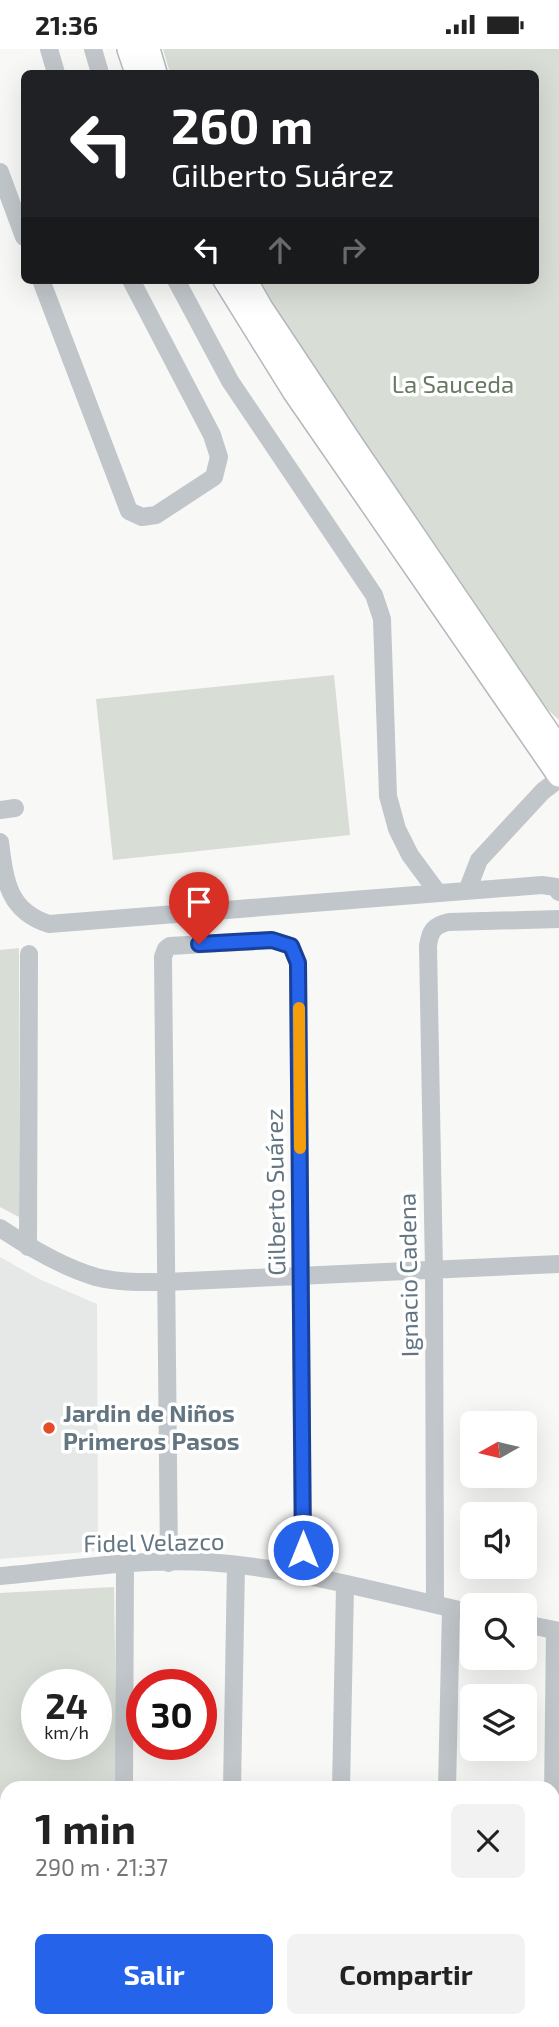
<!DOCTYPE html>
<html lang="es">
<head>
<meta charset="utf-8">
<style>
	:root { --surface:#fff; --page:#f2f2f2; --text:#222; --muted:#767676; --accent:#2563eb }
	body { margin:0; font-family:"Exo 2",sans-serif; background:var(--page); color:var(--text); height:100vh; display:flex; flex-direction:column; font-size:26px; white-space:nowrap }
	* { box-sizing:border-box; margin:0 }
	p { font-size:23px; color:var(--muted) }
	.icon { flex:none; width:38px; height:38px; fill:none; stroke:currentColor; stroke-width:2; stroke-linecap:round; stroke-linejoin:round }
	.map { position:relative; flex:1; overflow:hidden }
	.drawer { position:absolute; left:0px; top:1732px; width:560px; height:247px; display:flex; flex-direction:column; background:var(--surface); border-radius:21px 21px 0 0; box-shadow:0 7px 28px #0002 }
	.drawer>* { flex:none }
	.top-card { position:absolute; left:21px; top:21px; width:518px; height:214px; border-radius:10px; box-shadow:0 7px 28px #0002; background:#202124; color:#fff; overflow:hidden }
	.needle { width:46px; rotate:262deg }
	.controls { position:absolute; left:460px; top:1362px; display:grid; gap:14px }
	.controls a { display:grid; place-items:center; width:77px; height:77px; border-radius:10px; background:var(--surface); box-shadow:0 7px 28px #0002; font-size:35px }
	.speed { position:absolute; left:21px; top:1620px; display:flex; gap:14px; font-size:35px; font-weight:700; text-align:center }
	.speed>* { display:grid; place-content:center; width:91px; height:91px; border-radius:50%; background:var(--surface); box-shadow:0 7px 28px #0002; line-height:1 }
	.speed small { font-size:18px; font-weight:400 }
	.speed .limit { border:10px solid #d22; background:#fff; color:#111 }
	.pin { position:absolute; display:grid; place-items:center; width:60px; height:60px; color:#fff; margin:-72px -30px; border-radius:50% 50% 50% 0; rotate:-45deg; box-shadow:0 0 7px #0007 }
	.pin .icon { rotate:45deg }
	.me { position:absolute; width:77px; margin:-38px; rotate:0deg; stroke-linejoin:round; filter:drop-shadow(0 0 5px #0008) }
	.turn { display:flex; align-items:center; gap:24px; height:147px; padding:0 35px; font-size:32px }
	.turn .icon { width:91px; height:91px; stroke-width:2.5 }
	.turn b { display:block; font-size:49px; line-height:60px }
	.lanes { display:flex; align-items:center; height:66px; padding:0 35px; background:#0003; justify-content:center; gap:35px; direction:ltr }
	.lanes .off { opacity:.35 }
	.round { display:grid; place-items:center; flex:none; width:74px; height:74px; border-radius:10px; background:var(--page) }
	.overview { display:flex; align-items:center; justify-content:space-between; height:119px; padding:0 35px }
	h1 { font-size:42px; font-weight:700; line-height:52px }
	.cta { display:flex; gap:14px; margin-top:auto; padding:14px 35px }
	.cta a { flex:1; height:80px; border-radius:10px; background:var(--accent); color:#fff; font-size:28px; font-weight:700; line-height:80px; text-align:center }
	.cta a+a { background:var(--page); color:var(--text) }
	.status { display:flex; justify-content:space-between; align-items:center; height:49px; padding:0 35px; background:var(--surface); direction:ltr }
	.status svg { height:19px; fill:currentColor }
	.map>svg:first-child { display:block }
	.built { fill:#e6e7e7 }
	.green { fill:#d8ddd5; fill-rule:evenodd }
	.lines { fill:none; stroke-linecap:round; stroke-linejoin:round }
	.major-casing { stroke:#b3b8bc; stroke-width:26 }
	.minor { stroke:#c1c6ca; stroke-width:18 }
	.major { stroke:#fff; stroke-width:23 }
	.route-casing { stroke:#184099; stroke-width:18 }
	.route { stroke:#2563eb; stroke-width:12 }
	.slow { stroke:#f59e0b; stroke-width:12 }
	.poi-dot { fill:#e54d29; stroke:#fff; stroke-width:2.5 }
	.labels { text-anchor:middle; stroke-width:7; stroke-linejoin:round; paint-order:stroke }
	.park-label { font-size:24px; fill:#677962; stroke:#fff }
	.street-label { font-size:24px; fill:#637581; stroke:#fff }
	.poi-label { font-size:24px; font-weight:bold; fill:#637581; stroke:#fff; text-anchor:start }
</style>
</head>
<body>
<div class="status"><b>21:36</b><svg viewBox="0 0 49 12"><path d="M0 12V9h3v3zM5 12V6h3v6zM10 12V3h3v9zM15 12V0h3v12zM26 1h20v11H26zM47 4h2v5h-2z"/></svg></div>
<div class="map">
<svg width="559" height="1978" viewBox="0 0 559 1978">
	<rect width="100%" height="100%" fill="#f8f8f6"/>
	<path class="built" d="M 0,1208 L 39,1230 L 97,1255 L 98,1502 L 0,1510 Z"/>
	<path class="green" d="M 163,0 L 559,0 L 559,671 L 546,659 C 488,574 430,490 372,405 C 333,348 293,291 260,231 L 536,231 L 536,24 L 170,24 Z
		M 334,626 L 350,786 L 113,811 L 96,650 Z
		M 19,899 L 19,1168 L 0,1158 L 0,901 Z
		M 114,1538 L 117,1739 L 7,1740 L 7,1753 L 0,1753 L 0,1544 ZM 37,1636 L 96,1636 L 96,1696 L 37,1696 Z"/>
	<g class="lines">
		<g class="major-casing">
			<path id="major" d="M 129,0 L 137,24
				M 148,0 L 155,24
				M 225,231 L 294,342 L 559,726
				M 245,231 L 261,259 L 352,396 L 559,700"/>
		</g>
		<path class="minor" d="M 49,0 L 56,24
			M 93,0 L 100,24
			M 0,123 L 24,188
			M 41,231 L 129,462 L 142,468 L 156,466 L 214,428 L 219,408 L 212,386 L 131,231
			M 176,231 L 230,332 L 374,546 L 382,570 L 388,747 L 397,780 L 410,806 L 438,844
			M 0,761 L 15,759
			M 0,793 C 5,832 8,862 49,875 L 542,836 L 556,838 L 559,843
			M 467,842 L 479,811 L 543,742 L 559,730
			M 0,1179 C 30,1199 62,1218 96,1228 C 119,1234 143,1233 166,1233 L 559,1215
			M 28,1198 L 29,905
			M 169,1514 L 163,908 L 166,900 L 170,897 L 272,891 L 291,897 L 298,914 L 303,1526
			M 0,1527 C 68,1521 138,1509 207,1513 C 296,1519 385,1545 472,1564
			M 435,1555 L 434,1220 L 428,897 C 430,882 434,876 449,873 L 559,870
			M 525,1575 L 559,1582
			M 124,1740 L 125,1516
			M 232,1740 L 236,1516
			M 341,1740 L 345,1536
			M 447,1740 L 451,1559
			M 553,1749 L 555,1582
			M 0,1861 L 7,1955
			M 8,1972 L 9,1978
			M 124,1978 L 124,1972
			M 228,1978 L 228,1972
			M 336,1978 L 336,1972
			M 442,1978 L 442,1972
			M 550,1978 L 550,1972"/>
		<use href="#major" class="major"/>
	</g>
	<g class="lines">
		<g class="route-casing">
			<path id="route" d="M 199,895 L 272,891 L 291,897 L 298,914 L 303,1501"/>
		</g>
		<use href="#route" class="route"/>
		<path class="slow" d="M 299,959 L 300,1099"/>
	</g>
	<circle class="poi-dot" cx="49" cy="1379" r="7"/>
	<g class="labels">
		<g class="park-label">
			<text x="453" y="344">La Sauceda</text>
		</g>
		<g class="street-label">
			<text transform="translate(276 1143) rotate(-91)" y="8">Gilberto Suárez</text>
			<text transform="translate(409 1226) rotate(-91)" y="8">Ignacio Cadena</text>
			<text transform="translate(154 1494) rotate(-1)" y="8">Fidel Velazco</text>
		</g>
		<g class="poi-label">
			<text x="63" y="1373">Jardin de Niños<tspan x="63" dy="28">Primeros Pasos</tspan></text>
		</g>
	</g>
</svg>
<div class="controls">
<a><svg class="needle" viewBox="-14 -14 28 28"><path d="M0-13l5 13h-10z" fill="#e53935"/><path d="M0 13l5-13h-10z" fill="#767676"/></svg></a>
<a><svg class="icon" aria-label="sound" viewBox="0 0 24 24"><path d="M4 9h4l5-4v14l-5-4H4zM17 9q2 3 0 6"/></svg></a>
<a><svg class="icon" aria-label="search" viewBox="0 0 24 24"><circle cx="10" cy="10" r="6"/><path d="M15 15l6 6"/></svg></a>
<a><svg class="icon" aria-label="layers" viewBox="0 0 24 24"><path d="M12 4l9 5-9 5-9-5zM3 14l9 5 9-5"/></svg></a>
</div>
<div class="speed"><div>24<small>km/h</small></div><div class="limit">30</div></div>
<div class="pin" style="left:199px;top:895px;background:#d93025"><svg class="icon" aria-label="arrive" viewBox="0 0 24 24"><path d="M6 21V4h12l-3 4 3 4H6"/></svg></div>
<svg class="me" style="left:303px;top:1501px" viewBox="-20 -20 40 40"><circle r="17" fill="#2563eb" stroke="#fff" stroke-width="3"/><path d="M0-11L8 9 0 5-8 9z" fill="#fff"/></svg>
<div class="top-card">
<div class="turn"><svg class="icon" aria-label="left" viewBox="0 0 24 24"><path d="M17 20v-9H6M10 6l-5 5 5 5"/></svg><div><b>260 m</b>Gilberto Suárez</div></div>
<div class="lanes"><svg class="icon" aria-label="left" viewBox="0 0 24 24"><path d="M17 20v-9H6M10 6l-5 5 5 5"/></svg><svg class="icon off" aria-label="ahead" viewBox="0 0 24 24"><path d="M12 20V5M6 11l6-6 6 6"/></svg><svg class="icon off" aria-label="right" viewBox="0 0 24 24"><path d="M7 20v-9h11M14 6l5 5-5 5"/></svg></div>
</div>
<section class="drawer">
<div class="overview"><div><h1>1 min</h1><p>290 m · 21:37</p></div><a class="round"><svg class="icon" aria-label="close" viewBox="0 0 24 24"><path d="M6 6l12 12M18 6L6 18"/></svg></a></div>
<div class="cta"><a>Salir</a><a>Compartir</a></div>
</section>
</div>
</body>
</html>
